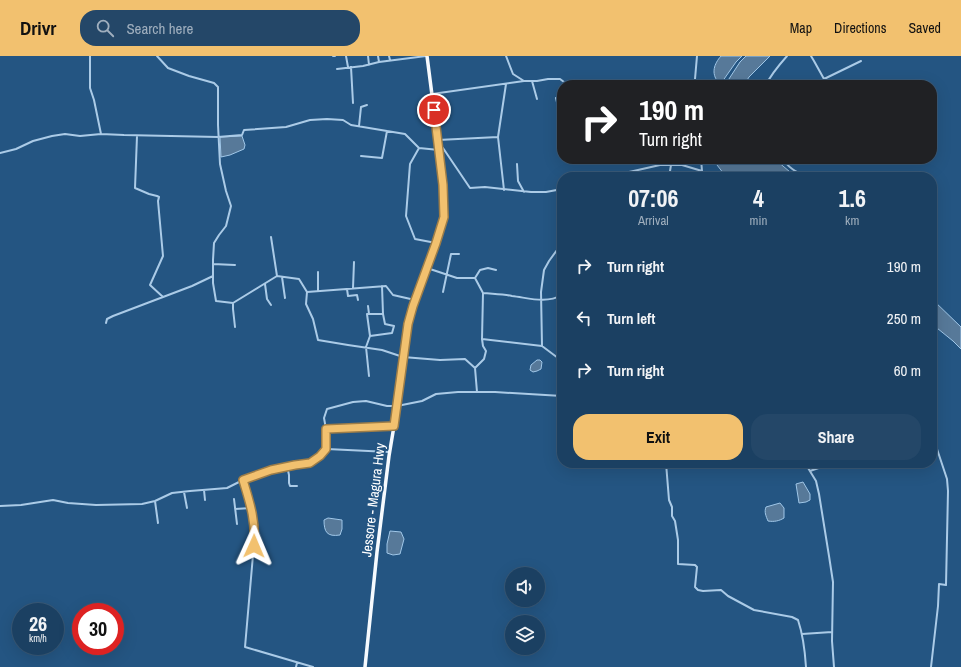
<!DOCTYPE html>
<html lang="en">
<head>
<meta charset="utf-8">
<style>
	:root { --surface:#1b4062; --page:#244768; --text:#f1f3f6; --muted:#a0afbe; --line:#395977; --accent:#f2c16f }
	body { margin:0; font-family:"Archivo Narrow",sans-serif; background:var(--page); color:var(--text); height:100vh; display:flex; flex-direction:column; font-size:15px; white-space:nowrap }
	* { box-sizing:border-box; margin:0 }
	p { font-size:13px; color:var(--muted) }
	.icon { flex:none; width:22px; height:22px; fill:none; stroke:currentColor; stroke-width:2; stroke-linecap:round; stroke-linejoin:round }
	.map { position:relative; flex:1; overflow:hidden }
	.drawer { position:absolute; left:557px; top:116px; width:380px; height:296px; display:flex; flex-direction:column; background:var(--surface); border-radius:16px; box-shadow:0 4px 16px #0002,0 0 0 1px var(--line) }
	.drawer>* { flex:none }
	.banner { position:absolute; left:557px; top:24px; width:380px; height:84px; border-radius:16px; box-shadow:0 4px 16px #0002,0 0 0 1px var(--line); background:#202124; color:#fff; overflow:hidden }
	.tools { position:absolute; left:505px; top:511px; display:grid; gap:8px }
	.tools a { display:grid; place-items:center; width:40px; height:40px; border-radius:50%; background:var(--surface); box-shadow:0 4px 16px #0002,0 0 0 1px var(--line); font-size:20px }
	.speed { position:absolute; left:12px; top:547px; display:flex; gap:8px; font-size:20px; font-weight:700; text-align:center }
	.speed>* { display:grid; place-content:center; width:52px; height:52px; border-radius:50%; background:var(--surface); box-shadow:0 4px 16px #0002,0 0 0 1px var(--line); line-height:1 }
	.speed small { font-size:10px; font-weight:400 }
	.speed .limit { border:6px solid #d22; background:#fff; color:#111 }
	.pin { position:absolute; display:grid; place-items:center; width:34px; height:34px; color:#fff; margin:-17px; border:2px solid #fff; border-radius:50%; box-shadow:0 1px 4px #0007 }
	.me { position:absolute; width:44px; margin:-22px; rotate:1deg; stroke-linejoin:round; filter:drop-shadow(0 0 3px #0008) }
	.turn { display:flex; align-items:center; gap:14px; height:84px; padding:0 16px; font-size:18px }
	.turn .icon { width:52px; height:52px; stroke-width:2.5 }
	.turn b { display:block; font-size:28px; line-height:34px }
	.eta { display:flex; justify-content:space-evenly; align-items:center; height:68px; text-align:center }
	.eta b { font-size:24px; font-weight:800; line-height:28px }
	.button { display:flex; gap:8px; margin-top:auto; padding:8px 16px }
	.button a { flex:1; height:46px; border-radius:16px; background:var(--accent); color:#111; font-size:16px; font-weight:800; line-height:46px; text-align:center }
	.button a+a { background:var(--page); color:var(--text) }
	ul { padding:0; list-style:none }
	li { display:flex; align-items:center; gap:12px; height:52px; padding:0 16px }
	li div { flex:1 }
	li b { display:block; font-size:15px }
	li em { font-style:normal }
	header { display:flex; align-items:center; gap:24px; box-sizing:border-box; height:56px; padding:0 20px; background:var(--accent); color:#111 }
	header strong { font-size:19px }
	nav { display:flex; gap:22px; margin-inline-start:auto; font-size:14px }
	.search { width:280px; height:36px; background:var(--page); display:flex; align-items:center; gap:10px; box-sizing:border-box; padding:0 14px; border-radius:16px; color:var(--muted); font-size:15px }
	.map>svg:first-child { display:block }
	.water { fill:#577999; stroke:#a0c7e8 }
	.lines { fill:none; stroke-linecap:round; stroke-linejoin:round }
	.minor { stroke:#abcbe7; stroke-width:2 }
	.trunk { stroke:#f6fafe; stroke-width:3.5 }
	.route-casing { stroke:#9d7d48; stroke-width:10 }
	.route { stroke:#f2c16f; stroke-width:7 }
	.labels { text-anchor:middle; stroke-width:3.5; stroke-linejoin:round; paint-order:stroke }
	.street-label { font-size:14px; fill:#fff; stroke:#245582 }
</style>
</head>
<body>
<header>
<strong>Drivr</strong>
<div class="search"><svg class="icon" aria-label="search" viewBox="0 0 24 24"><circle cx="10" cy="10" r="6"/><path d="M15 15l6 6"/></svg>Search here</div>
<nav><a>Map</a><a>Directions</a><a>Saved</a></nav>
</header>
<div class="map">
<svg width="961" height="611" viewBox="0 0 961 611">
	<rect width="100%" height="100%" fill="#245582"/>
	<path class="water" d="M 721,0 L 742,0 L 736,6 L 722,26 L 718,26 C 711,17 714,8 721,0 Z
		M 746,0 L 770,0 L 749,21 L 744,29 L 725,29 L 740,6 Z
		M 242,80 L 245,89 L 244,93 L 230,99 L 221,101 L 220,81 Z
		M 717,103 L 776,103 L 777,105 L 796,121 L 734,121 L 724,118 L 717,109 Z
		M 932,243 L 961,271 L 961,293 L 953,285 L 932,268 Z
		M 537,304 L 540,304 L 542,306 L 541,313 L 537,315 L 533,316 L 530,314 L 531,309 Z
		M 803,426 L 810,438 L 810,444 L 806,446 L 799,447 L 796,428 Z
		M 780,447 L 784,452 L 784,462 C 779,465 774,466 768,465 C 766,460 764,456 766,451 Z
		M 328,462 L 342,464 L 342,473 L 340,479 C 327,481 324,476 324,464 Z
		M 390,475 L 401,476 L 404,483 L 400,498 L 393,499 L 387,497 L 387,488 Z"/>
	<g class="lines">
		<path class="minor" d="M 157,0 L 168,12 L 189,20 L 214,27 L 218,31 L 218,69 L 220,108 L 226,135 L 231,150 L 226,170 L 219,179 L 214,187 L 213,204 L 213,227 L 216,245 L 233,247 L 277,220 L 299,223 L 307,236 L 386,230 L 393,239 L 415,244
			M 333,0 L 335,0
			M 346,0 L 348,11
			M 368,0 L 369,9
			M 378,0 L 379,6
			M 389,0 L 390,4
			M 506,0 L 513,18 L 524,25 L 537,25 L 548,23 L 560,23 L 568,29
			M 811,0 L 814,5 L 824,23
			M 351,11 L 353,47
			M 337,13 L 363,10 L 379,6 L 426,0
			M 532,25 L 537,43
			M 696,29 L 695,23 L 697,0
			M 766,29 C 771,18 779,9 787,0
			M 817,29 L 824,23 L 861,5
			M 432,38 L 524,25
			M 560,59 L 556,42 L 562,40
			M 359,70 L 361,51 L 367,49
			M 101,78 L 124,79 L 218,81 L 242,79 L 244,74 L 286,71 L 310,64 L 327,63 L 343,64 L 351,69 L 405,78 L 419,92 L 439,94 L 443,92 L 470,132 L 485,131 L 531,136 L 546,136 L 562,133
			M 137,80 L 135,132 L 149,138 L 157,140 L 159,141 L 158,145 L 163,200 L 150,229 L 163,241
			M 438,84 L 498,81
			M 419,92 L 410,108 L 406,160 L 415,183 L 436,187
			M 0,97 L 16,93 L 33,85 L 52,80 L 65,78 L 80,80 L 101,78 L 94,44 L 90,32 L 90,0
			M 361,100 L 382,102 L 387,75
			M 701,103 L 702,115 L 705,121
			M 784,103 C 787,112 799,117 807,121
			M 517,108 L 518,125 L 524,136
			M 607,121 L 660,109 L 682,109 L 702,115 L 701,121
			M 669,121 L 671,109
			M 504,134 L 498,81 L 506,28
			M 561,134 L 562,140
			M 271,181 L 277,220
			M 213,208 L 235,209
			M 427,212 L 457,222 L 475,222 L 483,237 C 493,238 502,238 512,240 C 529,242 546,248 562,239
			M 318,216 L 318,234
			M 282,221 L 285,242
			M 475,222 L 480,214 L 488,212 L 496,214
			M 265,228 L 267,243 L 271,249
			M 353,232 L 354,206
			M 347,233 L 348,240 L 357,239 L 358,244
			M 307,236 L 306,248 L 313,263 L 318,284 L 348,289 L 382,294 L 403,301 L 440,304 L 465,303 L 475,312 L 477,336
			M 443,236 L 451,198 L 459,198
			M 233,247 L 233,253 L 235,271
			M 368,250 L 369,258
			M 106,267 L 107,263 L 113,260 L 192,230 L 213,220
			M 370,280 L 392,277 L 394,270 L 385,268 L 383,258 L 382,230
			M 482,283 L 483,237
			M 542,290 L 541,236 L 544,214 L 549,205 L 557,194 L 560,180 L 562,160
			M 475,312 L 484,303 L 486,295 L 483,290 L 482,283 L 542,290 L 562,305
			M 369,320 L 366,291 L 370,280 L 367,258 L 383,258
			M 326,373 L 324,362 L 327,353 L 353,346 L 366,345 L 387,350 L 397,350 L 422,345 L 436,338 L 458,336 L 495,336 L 562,340
			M 327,393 L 389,396
			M 666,407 L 669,444 L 672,451 L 672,460 L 675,465 L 678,484 L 678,508 L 695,509 L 697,511 L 695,531 L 698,534 L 703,535 L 721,534 L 728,540 L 754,554 L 792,561 L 798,564 C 803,579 805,595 806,611
			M 805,407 L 816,425 L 819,438 L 829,500 L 833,526 L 832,585 L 834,611
			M 287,410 L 289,419 L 289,427 L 290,430 L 297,430
			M 810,415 L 833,407
			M 243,424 L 251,452 L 255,476 L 245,591 L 313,611
			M 204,434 L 205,444
			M 184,436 L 187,452
			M 234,443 L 237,468
			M 155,445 L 158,467
			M 0,450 L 21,449 L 53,444 L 68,447 L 96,449 L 142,448 L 155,445 L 172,437 L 190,435 L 227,432 L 243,424 L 271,414 L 295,409 L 310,407 L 321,400 L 326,393 L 326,373 L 393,370
			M 235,453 L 251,452
			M 802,578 L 832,576
			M 296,611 L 297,607
			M 931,611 L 938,550 L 939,528 L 946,529 L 948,435 L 947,423 L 932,378"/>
		<path class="trunk" d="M 365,611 L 377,496 L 389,400 L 394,370 L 408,268 L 413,250 L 436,187 L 443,161 L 444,139 L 442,117 L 427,0"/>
	</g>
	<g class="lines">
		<g class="route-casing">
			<path id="route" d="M 254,490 C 256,465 250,447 243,424 L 271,414 L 295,409 L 310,407 L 320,400 L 326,393 L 326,373 L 394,370 L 408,268 L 413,250 L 436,187 L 444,161 L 443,129 L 434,54"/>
		</g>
		<use href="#route" class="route"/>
	</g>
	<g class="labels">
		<g class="street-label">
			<text transform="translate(373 444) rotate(-83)" y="5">Jessore - Magura Hwy</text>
		</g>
	</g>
</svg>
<div class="tools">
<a><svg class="icon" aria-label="sound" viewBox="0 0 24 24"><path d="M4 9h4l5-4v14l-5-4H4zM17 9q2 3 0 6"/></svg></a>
<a><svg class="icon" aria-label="layers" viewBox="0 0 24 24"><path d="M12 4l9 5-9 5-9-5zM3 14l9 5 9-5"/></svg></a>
</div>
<div class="speed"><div>26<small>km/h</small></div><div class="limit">30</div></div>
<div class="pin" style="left:434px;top:54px;background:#d93025"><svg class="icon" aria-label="arrive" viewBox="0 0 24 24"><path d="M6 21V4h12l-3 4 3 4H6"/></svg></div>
<svg class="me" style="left:254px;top:490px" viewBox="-20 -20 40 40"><path d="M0-17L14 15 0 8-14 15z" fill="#f2c16f" stroke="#fff" stroke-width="4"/></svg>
<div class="banner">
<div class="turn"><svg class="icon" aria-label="right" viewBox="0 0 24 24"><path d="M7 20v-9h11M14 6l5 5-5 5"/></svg><div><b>190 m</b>Turn right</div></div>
</div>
<section class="drawer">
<div class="eta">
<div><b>07:06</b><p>Arrival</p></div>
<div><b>4</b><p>min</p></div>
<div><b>1.6</b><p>km</p></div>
</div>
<ul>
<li><svg class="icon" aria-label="right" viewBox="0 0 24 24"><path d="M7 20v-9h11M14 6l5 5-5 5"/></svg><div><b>Turn right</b></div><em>190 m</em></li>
<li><svg class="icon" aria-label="left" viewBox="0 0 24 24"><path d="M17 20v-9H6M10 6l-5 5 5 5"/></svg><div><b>Turn left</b></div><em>250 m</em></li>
<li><svg class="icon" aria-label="right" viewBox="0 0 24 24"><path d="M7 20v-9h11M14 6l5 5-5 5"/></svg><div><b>Turn right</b></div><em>60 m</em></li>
</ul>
<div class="button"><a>Exit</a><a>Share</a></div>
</section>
</div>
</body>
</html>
